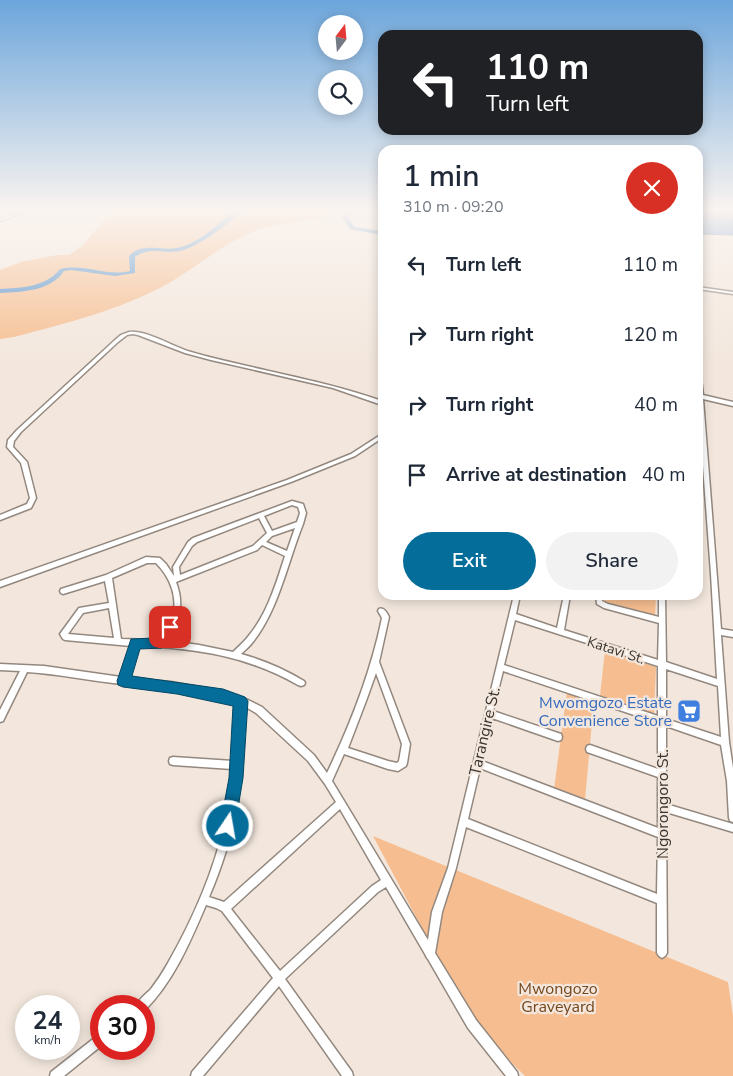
<!DOCTYPE html>
<html lang="en">
<head>
<meta charset="utf-8">
<style>
	:root { --surface:#fff; --page:#f2f2f3; --text:#1f2937; --muted:#747a83; --accent:#056d9a }
	body { margin:0; font-family:"Nunito Sans",sans-serif; background:var(--page); color:var(--text); height:100vh; display:flex; flex-direction:column; font-size:19px; white-space:nowrap }
	* { box-sizing:border-box; margin:0 }
	p { font-size:16px; color:var(--muted) }
	.icon { flex:none; width:28px; height:28px; fill:none; stroke:currentColor; stroke-width:2; stroke-linecap:round; stroke-linejoin:round }
	.map { position:relative; flex:1; overflow:hidden }
	.details { position:absolute; left:378px; top:145px; width:325px; height:455px; display:flex; flex-direction:column; background:var(--surface); border-radius:15px; box-shadow:0 2px 12px #0003 }
	.details>* { flex:none }
	.guide { position:absolute; left:378px; top:30px; width:325px; height:105px; border-radius:15px; box-shadow:0 2px 12px #0003; background:#202124; color:#fff; overflow:hidden }
	.needle { width:32px; rotate:16deg }
	.fabs { position:absolute; left:318px; top:15px; display:grid; gap:10px }
	.fabs a { display:grid; place-items:center; width:45px; height:45px; border-radius:50%; background:var(--surface); box-shadow:0 2px 12px #0003; font-size:25px }
	.speed { position:absolute; left:15px; top:995px; display:flex; gap:10px; font-size:25px; font-weight:700; text-align:center }
	.speed>* { display:grid; place-content:center; width:65px; height:65px; border-radius:50%; background:var(--surface); box-shadow:0 2px 12px #0003; line-height:1 }
	.speed small { font-size:12px; font-weight:400 }
	.speed .limit { border:8px solid #d22; background:#fff; color:#111 }
	.pin { position:absolute; display:grid; place-items:center; width:42px; height:42px; color:#fff; margin:-21px; border-radius:10px; box-shadow:0 2px 8px #0006 }
	.me { position:absolute; width:55px; margin:-28px; rotate:12deg; stroke-linejoin:round; filter:drop-shadow(0 0 4px #0008) }
	.turn { display:flex; align-items:center; gap:18px; height:105px; padding:0 25px; font-size:22px }
	.turn .icon { width:65px; height:65px; stroke-width:2.5 }
	.turn b { display:block; font-size:35px; line-height:42px }
	.round { display:grid; place-items:center; flex:none; width:52px; height:52px; border-radius:26px; background:var(--page) }
	.headline { display:flex; align-items:center; justify-content:space-between; height:85px; padding:0 25px }
	h1 { font-size:30px; font-weight:600; line-height:38px }
	.button { display:flex; gap:10px; margin-top:auto; padding:10px 25px }
	.button a { flex:1; height:58px; border-radius:30px; background:var(--accent); color:#fff; font-size:20px; font-weight:600; line-height:58px; text-align:center }
	.button a+a { background:var(--page); color:var(--text) }
	ul { padding:0; list-style:none }
	li { display:flex; align-items:center; gap:15px; height:70px; padding:0 25px }
	li div { flex:1 }
	li b { display:block; font-size:19px }
	li em { font-style:normal }
	.map>svg:first-child { display:block }
	.green { fill:#f6be90 }
	.water { fill:#5291cb; stroke:#4a759c }
	.lines { fill:none; stroke-linecap:round; stroke-linejoin:round }
	.river { fill:#5291cb; fill-rule:evenodd }
	.minor-casing { stroke:#93887f; stroke-width:3 }
	.minor { fill:#fff; fill-rule:evenodd }
	.route { fill:#056d9a; stroke:#034764 }
	.labels { text-anchor:middle; stroke-width:4.5; stroke-linejoin:round; paint-order:stroke }
	.street-label { font-size:14px; fill:#38332f; stroke:#f3e7dd }
	.near-shop-label { font-size:16px; fill:#366cbe; stroke:#f3e7dd; text-anchor:end }
	.near-street-label { font-size:16px; fill:#38332f; stroke:#f3e7dd }
	.near-park-label { font-size:16px; fill:#74471d; stroke:#f3e7dd }
</style>
</head>
<body>
<div class="map">
<svg width="733" height="1076" viewBox="0 0 733 1076">
	<rect width="100%" height="100%" fill="#f3e7dd"/>
	<path class="green" d="M 112,211 L 342,211 C 315,223 285,220 257,230 C 225,242 198,266 169,283 C 121,310 66,323 14,337 L 0,339 L 0,270 L 21,262 L 57,255 L 69,255 L 82,246 Z
		M 601,595 L 656,596 L 655,618 L 604,603 Z
		M 605,650 L 656,667 L 654,715 L 600,696 Z
		M 567,691 L 594,700 L 585,800 L 554,789 Z
		M 373,836 L 728,982 L 733,1016 L 733,1076 L 525,1076 L 487,1038 L 451,983 Z"/>
	<path class="water" d="M 698,211 L 733,211 L 733,235 L 698,234 Z"/>
	<g class="lines">
		<path class="river" d="M 235,211 L 242,211 C 227,225 200,246 180,251 C 165,254 149,246 135,257 L 135,273 L 115,276 L 71,270 L 64,271 C 51,291 22,292 0,293 L 0,289 C 21,288 46,287 60,269 C 85,263 106,277 130,271 L 129,256 C 143,242 160,251 177,248 C 199,244 218,223 235,211 Z
			M 349,211 L 356,211 L 348,217 L 354,227 L 382,231 L 382,235 L 350,229 L 342,217 Z"/>
		<g class="minor-casing">
			<path id="minor" d="M 21,211 L 26,211 L 0,221 L 0,219 Z
				M 698,287 L 733,292 L 733,294 L 698,289 Z
				M 129,332 C 147,330 173,347 191,352 C 254,370 320,379 382,401 L 382,405 L 333,388 L 211,360 L 185,353 L 138,335 L 133,334 L 127,335 L 118,342 L 21,432 L 14,441 L 13,447 L 27,462 L 36,498 L 31,508 L 0,520 L 0,515 L 27,504 L 30,498 L 21,463 L 7,447 L 8,440 L 17,430 L 115,340 L 121,335 Z
				M 698,368 L 700,370 L 703,395 L 733,402 L 733,406 L 703,399 L 721,629 L 733,631 L 733,637 L 721,635 L 729,742 L 733,768 L 733,822 L 730,821 L 729,818 L 727,781 L 721,745 L 666,726 L 666,804 L 733,824 L 733,832 L 666,812 L 667,953 L 665,956 L 662,958 L 659,956 L 657,953 L 657,903 L 466,827 L 456,868 L 442,912 L 435,953 L 476,1020 L 517,1072 L 518,1076 L 506,1076 L 468,1028 L 428,959 L 427,958 L 425,954 L 386,887 L 378,892 L 285,979 L 352,1072 L 353,1076 L 342,1076 L 279,986 L 203,1076 L 191,1076 L 192,1072 L 273,978 L 222,911 L 216,908 L 206,905 C 190,942 174,981 145,1010 L 144,1010 L 144,1006 L 136,1006 C 139,999 146,994 151,989 C 157,981 163,972 168,963 C 192,921 213,873 224,826 C 229,807 230,788 232,769 L 173,765 L 170,764 L 169,761 L 170,758 L 173,757 L 233,761 L 237,703 C 200,690 161,689 123,684 C 91,681 60,674 27,672 L 3,721 L 0,722 L 0,710 L 20,671 L 0,670 L 0,664 L 44,666 L 121,677 L 131,646 L 65,640 L 63,639 L 60,634 L 79,608 L 109,603 L 105,581 L 63,594 L 61,593 L 60,591 L 61,589 L 106,575 L 146,557 L 160,558 L 166,564 L 174,576 L 173,567 L 188,542 L 193,538 L 292,501 L 303,504 L 306,513 L 303,524 C 288,561 278,612 252,643 C 249,647 245,650 241,654 C 263,660 284,669 304,681 L 305,683 L 304,685 L 301,686 L 298,685 C 248,656 195,648 138,646 L 128,678 L 171,682 L 210,689 L 228,693 L 248,700 L 262,707 L 314,755 L 327,773 C 351,723 371,672 382,618 L 378,611 L 379,609 C 384,607 387,613 389,617 L 379,662 L 410,744 L 407,763 L 406,766 L 398,771 L 388,769 L 344,754 L 332,781 L 428,940 L 432,912 L 448,868 L 514,595 L 520,595 L 516,614 L 557,628 L 564,595 L 570,595 L 564,630 L 658,660 L 659,623 L 604,608 L 597,604 L 596,595 L 602,595 L 602,601 L 608,604 L 659,617 L 659,595 L 665,595 L 666,662 L 717,679 L 711,574 L 698,398 ZM 292,505 L 298,507 L 300,513 L 297,522 L 272,531 L 264,516 ZM 259,518 L 267,533 L 253,546 L 180,575 L 179,567 L 192,546 L 197,542 ZM 295,528 L 287,551 L 266,542 L 272,536 ZM 262,545 L 285,556 C 276,584 267,615 247,638 C 243,643 238,647 233,652 L 199,645 L 178,642 L 174,627 C 182,613 182,598 176,582 L 257,550 ZM 147,563 L 156,563 C 170,577 179,598 172,618 C 169,626 161,634 156,640 L 121,639 L 112,578 ZM 109,608 L 114,638 L 68,634 L 83,613 ZM 515,620 L 658,666 L 658,716 L 504,665 ZM 169,635 L 171,642 L 164,641 ZM 666,669 L 718,686 L 721,737 L 666,719 ZM 503,671 L 658,723 L 658,769 L 590,745 L 587,746 L 586,749 L 587,752 L 590,753 L 658,777 L 658,828 L 482,761 L 492,718 L 558,741 L 561,740 L 562,737 L 561,734 L 558,733 L 493,711 ZM 376,673 L 402,744 L 399,761 L 397,763 L 388,761 L 348,748 L 366,701 ZM 244,706 L 256,713 L 308,761 L 325,784 L 336,802 L 224,902 L 209,897 C 221,869 231,839 236,809 C 242,775 242,741 244,706 ZM 480,768 L 658,837 L 657,894 L 468,819 ZM 340,809 L 381,880 L 372,886 L 280,971 L 231,909 Z
				M 382,434 L 382,438 L 355,456 L 291,482 L 0,587 L 0,581 L 287,480 L 351,454 Z
				M 101,1035 L 101,1046 L 64,1076 L 50,1076 L 51,1072 L 97,1036 Z"/>
		</g>
		<use href="#minor" class="minor"/>
	</g>
	<linearGradient id="sky" x2="0" y2="1"><stop stop-color="#6ca6dc"/><stop offset="0.58" stop-color="#faf4f0"/><stop offset="1" stop-color="#faf4f0" stop-opacity="0"/></linearGradient>
	<rect width="733" height="362" fill="url(#sky)"/>
	<path class="route" d="M 170,621 L 175,623 L 177,627 L 162,648 L 140,649 L 132,676 L 223,689 L 245,697 L 248,701 L 243,778 L 235,826 L 233,832 L 228,834 L 222,832 L 220,826 L 229,778 L 233,706 L 177,694 L 123,687 L 118,685 L 117,681 L 131,639 L 154,638 L 166,623 Z"/>
	<defs>
		<g id="supermarket-square" transform="scale(1.25)"><rect x="-9" y="-9" width="18" height="18" rx="4" fill="#3f7fe0" stroke="#f3e7dd"/><path d="M-6-5.5h2.5l.6 2H6L4.5 2H-2.5L-4.4-4H-6ZM-1.5 3.2a1.3 1.3 0 1 0 .1 0ZM3 3.2a1.3 1.3 0 1 0 .1 0Z" fill="#fff"/></g>
	</defs>
	<g fill-rule="evenodd">
		<use href="#supermarket-square" x="689" y="711"/>
	</g>
	<g class="labels">
		<g class="street-label">
			<text transform="translate(616 650) rotate(18)" y="5">Katavi St.</text>
		</g>
		<g class="near-shop-label">
			<text x="672" y="708">Mwomgozo Estate<tspan x="672" dy="18">Convenience Store</tspan></text>
		</g>
		<g class="near-street-label">
			<text transform="translate(484 731) rotate(-77)" y="6">Tarangire St.</text>
			<text transform="translate(662 804) rotate(-90)" y="6">Ngorongoro St.</text>
		</g>
		<g class="near-park-label">
			<text x="558" y="994">Mwongozo<tspan x="558" dy="18">Graveyard</tspan></text>
		</g>
	</g>
</svg>
<div class="fabs">
<a><svg class="needle" viewBox="-14 -14 28 28"><path d="M0-13l5 13h-10z" fill="#e53935"/><path d="M0 13l5-13h-10z" fill="#747a83"/></svg></a>
<a><svg class="icon" aria-label="search" viewBox="0 0 24 24"><circle cx="10" cy="10" r="6"/><path d="M15 15l6 6"/></svg></a>
</div>
<div class="speed"><div>24<small>km/h</small></div><div class="limit">30</div></div>
<div class="pin" style="left:170px;top:627px;background:#d93025"><svg class="icon" aria-label="arrive" viewBox="0 0 24 24"><path d="M6 21V4h12l-3 4 3 4H6"/></svg></div>
<svg class="me" style="left:228px;top:826px" viewBox="-20 -20 40 40"><circle r="17" fill="#056d9a" stroke="#fff" stroke-width="3"/><path d="M0-11L8 9 0 5-8 9z" fill="#fff"/></svg>
<div class="guide">
<div class="turn"><svg class="icon" aria-label="left" viewBox="0 0 24 24"><path d="M17 20v-9H6M10 6l-5 5 5 5"/></svg><div><b>110 m</b>Turn left</div></div>
</div>
<section class="details">
<div class="headline"><div><h1>1 min</h1><p>310 m · 09:20</p></div><a class="round" style="background:#d93025;color:#fff"><svg class="icon" aria-label="close" viewBox="0 0 24 24"><path d="M6 6l12 12M18 6L6 18"/></svg></a></div>
<ul>
<li><svg class="icon" aria-label="left" viewBox="0 0 24 24"><path d="M17 20v-9H6M10 6l-5 5 5 5"/></svg><div><b>Turn left</b></div><em>110 m</em></li>
<li><svg class="icon" aria-label="right" viewBox="0 0 24 24"><path d="M7 20v-9h11M14 6l5 5-5 5"/></svg><div><b>Turn right</b></div><em>120 m</em></li>
<li><svg class="icon" aria-label="right" viewBox="0 0 24 24"><path d="M7 20v-9h11M14 6l5 5-5 5"/></svg><div><b>Turn right</b></div><em>40 m</em></li>
<li><svg class="icon" aria-label="arrive" viewBox="0 0 24 24"><path d="M6 21V4h12l-3 4 3 4H6"/></svg><div><b>Arrive at destination</b></div><em>40 m</em></li>
</ul>
<div class="button"><a>Exit</a><a>Share</a></div>
</section>
</div>
</body>
</html>
